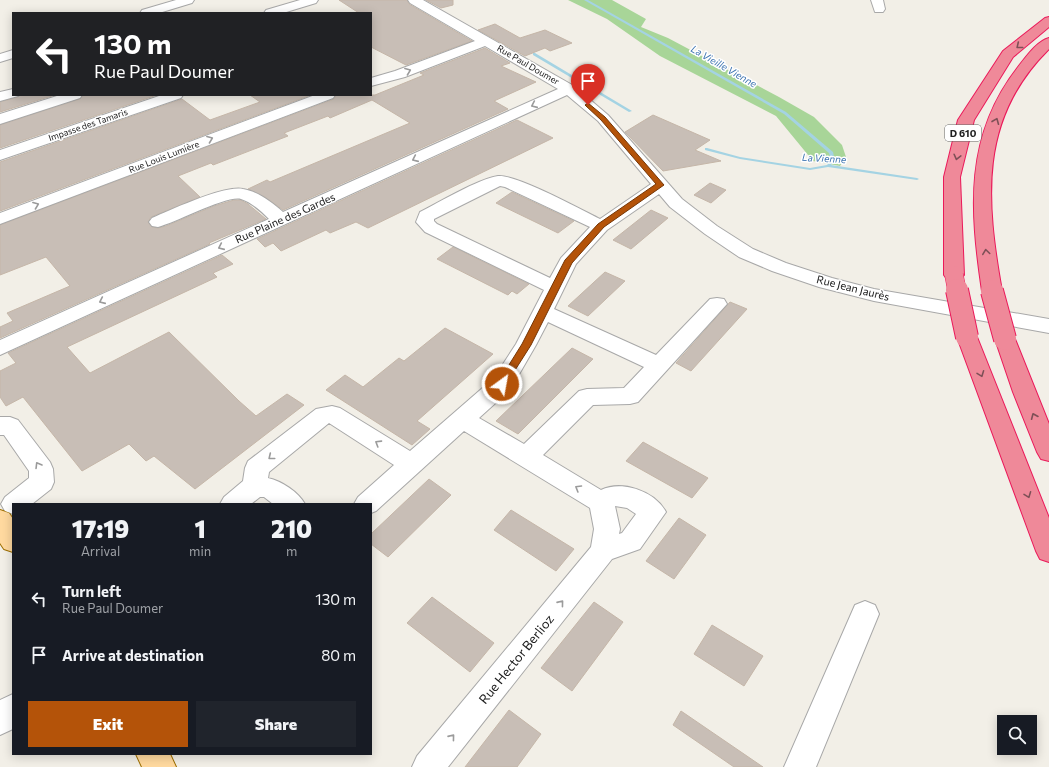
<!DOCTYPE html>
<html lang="en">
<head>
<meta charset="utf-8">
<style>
	:root { --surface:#171b24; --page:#20242c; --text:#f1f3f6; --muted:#9ea1a6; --accent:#b45309 }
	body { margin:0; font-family:Commissioner,sans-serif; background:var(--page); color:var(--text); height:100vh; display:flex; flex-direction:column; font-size:15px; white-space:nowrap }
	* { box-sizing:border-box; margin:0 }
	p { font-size:13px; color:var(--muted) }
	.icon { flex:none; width:22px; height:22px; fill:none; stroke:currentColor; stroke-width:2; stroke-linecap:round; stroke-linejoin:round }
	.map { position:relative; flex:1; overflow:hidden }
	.drawer { position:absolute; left:12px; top:503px; width:360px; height:252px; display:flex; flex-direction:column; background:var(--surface); border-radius:0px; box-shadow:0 2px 10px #0003 }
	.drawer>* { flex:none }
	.guide { position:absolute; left:12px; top:12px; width:360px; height:84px; border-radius:0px; box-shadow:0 2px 10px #0003; background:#202124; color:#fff; overflow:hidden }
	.tools { position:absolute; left:997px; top:715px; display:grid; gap:8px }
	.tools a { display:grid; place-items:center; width:40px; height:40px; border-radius:0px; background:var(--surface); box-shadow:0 2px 10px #0003; font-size:20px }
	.pin { position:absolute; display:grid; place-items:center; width:34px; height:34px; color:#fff; margin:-41px -17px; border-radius:50% 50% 50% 0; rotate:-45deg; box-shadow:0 0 4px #0007 }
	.pin .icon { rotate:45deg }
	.me { position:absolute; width:44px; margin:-22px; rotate:32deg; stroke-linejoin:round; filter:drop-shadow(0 0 3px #0008) }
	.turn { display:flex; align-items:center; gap:14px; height:84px; padding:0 16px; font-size:18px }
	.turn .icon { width:52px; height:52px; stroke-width:2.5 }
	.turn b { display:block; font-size:28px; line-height:34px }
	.eta { display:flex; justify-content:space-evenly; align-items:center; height:68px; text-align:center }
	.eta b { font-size:24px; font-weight:800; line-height:28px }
	.cta { display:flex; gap:8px; margin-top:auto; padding:8px 16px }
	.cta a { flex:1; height:46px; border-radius:0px; background:var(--accent); color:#fff; font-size:16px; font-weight:800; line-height:46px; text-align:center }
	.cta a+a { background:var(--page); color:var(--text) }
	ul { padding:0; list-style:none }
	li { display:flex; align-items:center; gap:12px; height:56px; padding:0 16px }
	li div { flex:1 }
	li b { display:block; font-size:15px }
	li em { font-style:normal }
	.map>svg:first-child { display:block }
	.forest { fill:#a8d598 }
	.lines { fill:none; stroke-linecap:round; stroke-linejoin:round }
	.stream { fill:#a4d3e3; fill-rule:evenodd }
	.building { fill:#c8beb6; stroke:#c5b6a8 }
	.minor-casing { stroke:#a8a8a8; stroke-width:2 }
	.major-casing { stroke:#9e6f00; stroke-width:2 }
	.highway-casing { stroke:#eb195a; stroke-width:2 }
	.minor { fill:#fff; fill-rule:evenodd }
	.major { fill:#ffd99f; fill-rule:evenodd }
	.highway { fill:#ef8999; fill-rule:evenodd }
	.highway-bridge-far1-casing { stroke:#eb195a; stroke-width:19; stroke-linecap:butt }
	.highway-bridge-casing { stroke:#eb195a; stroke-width:24; stroke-linecap:butt }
	.highway-bridge-far1 { stroke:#ef8999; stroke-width:18 }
	.highway-bridge { stroke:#ef8999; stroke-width:22 }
	.oneway { stroke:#7e5057 }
	.oneway2 { stroke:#9b9b9b }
	.route { fill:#b45309; stroke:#753606 }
	.labels { text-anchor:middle; stroke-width:3; stroke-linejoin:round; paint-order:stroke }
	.far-street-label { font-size:9px; fill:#212121; stroke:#fff }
	.far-water-label { font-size:10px; font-style:italic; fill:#4076b2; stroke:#fff }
	.shield { fill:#fff; stroke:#646464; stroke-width:1 }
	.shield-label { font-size:10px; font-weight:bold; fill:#212121 }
	.street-label { font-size:11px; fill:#212121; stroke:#fff }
	.near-street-label { font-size:13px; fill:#212121; stroke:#fff }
</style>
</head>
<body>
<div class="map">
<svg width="1049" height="767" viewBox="0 0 1049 767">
	<rect width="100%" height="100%" fill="#f2efe7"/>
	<path class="forest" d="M 568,0 L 612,0 L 646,19 L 641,27 L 668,38 L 779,97 L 814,117 L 842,145 L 846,157 L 840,166 L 813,161 L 776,116 L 660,56 L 607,19 Z"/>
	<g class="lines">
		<path class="stream" d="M 584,0 L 588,0 L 786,112 L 833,152 L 835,161 L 831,165 L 917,178 L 919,179 L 917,180 L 828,167 L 810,170 L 740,159 L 705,150 L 705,148 L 707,148 L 740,157 L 810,168 L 827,165 L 831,161 L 829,153 L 784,114 Z
			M 533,53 L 535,53 L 632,111 L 629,112 L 533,55 Z"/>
	</g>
	<path class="building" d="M 339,0 L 407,0 L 409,4 L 472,41 L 406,65 L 371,47 L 371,13 L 359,13 Z
		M 426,0 L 453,0 L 453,5 L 441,8 Z
		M 495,24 L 520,38 L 545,30 L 572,43 L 550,51 L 545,48 L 525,56 L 478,30 Z
		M 485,48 L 510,63 L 501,66 L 536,82 L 494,101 L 508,109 L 283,210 L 265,197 L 248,189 L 267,180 L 270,182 L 410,123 L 372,100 L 330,118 L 328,116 L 284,133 L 288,136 L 213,165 L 211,163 L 178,176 L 200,197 L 151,217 L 148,222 L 152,227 L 158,228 L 166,226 L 214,206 L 234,200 L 241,200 L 248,204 L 266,219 L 209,243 L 210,244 L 0,338 L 0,327 L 13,321 L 7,313 L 70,286 L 46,257 L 0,275 L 0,225 L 334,99 L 336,95 L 375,95 L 424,75 L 420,73 Z
		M 20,95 L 55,95 L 0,112 L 0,102 L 18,97 Z
		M 83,95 L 157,95 L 0,148 L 0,125 L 80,99 Z
		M 250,95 L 311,95 L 0,211 L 0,162 L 182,99 L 210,120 L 260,102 Z
		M 653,115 L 710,140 L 695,150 L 721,161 L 663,171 L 625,132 Z
		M 517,120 L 553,138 L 368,228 L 356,222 L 330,233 L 326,230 L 281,251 L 273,243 L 265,247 L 257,239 Z
		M 710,183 L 726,190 L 711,203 L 694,195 Z
		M 512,192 L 574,221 L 558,233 L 496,203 Z
		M 651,210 L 668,218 L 631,249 L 613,240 Z
		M 453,247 L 529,284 L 517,294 L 512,291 L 508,295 L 437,259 Z
		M 222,255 L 233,264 L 213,273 L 217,277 L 67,347 L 90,373 L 169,332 L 239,401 L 256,416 L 287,394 L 304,405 L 195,489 L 154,456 L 146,461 L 129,444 L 82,471 L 23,397 L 6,406 L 0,397 L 0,371 L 16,363 L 8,353 Z
		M 605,272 L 625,281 L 588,316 L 568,306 Z
		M 730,302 L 747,309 L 691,371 L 676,363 Z
		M 445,328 L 493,354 L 417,421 L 430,429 L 412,445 L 326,390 L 345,375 L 363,387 L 399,358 L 404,361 Z
		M 572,348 L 593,359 L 518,434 L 496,421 Z
		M 643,442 L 708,478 L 692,498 L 626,461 Z
		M 429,479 L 451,495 L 388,557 L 371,544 L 371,534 Z
		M 511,510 L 574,549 L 556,571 L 494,530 Z
		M 679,518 L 706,535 L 674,579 L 646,561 Z
		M 432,597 L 494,643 L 470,672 L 407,623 Z
		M 594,602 L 623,622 L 572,691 L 541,668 Z
		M 712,625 L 763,656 L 744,686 L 694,654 Z
		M 509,710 L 541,734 L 517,767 L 465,767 Z
		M 681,711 L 763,767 L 734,767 L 673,725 Z"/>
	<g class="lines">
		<g class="minor-casing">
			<path id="minor" d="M 176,0 L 194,0 L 192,3 L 159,13 L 140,13 L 142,10 Z
				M 300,0 L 318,0 L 316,3 L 283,13 L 264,13 L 266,10 Z
				M 408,0 L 423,0 L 574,86 L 608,115 L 682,199 L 717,226 L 753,249 L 786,263 L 832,278 L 874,289 L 1049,319 L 1049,333 L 874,301 L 819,287 L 772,271 L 739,257 L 705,234 L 670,207 L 659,194 L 607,230 L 576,264 L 554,309 L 656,355 L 710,299 L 717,298 L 724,299 L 727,304 L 638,402 L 630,404 L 593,405 L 543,455 L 601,490 C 622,480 655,491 666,512 L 640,549 L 612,559 L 448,767 L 412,767 L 417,756 L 591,547 L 594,529 L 590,508 L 464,431 L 376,511 L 371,513 L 371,504 L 354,504 L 358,497 L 394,465 L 329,423 L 269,472 L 268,478 C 282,481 298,492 305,504 L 273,504 L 264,497 L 260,497 L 251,504 L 220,504 L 224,497 L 243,481 L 245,468 L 248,461 L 316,409 L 332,406 L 340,408 L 410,451 L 494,378 L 516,344 L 544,290 L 425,232 L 416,222 L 420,212 C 440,202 478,179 498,176 C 516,174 580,209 600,219 L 651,184 L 598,121 L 567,95 L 0,355 L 0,340 L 269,219 C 261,211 251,202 241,199 C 227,195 175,223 158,227 L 152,226 L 149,222 L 152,218 C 171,210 224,185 243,189 C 259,192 271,202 283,212 L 558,89 L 485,46 L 405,77 L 371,86 L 371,78 L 395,71 L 475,41 L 410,3 ZM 500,186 L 505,187 L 590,227 L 561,258 L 550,278 L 437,224 L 434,221 L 434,219 ZM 548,322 L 644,367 L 624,388 L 587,389 L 579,391 L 524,444 L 479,418 L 510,390 L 536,345 ZM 615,506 L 627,508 L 636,514 L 622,533 L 619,534 L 620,529 Z
				M 871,0 L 883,0 L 885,9 L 883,12 L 875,12 Z
				M 13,50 L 13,58 L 0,62 L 0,54 Z
				M 13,89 L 13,95 L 19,95 L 18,96 L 0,101 L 0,92 Z
				M 60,95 L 82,95 L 80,98 L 0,124 L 0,114 Z
				M 162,95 L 183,95 L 181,98 L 0,160 L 0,150 Z
				M 315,95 L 335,95 L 333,98 L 0,224 L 0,213 Z
				M 0,417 L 10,417 L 18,420 L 50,462 L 53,469 L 54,482 L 51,489 L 32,504 L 13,504 L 13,514 L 5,511 L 1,504 L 5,497 L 29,478 L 29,471 L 4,435 L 0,435 Z
				M 865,601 L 875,605 L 879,614 L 816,767 L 784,767 L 855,605 Z
				M 13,694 L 13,729 L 0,735 L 0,700 Z"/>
		</g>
		<g class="major-casing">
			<path id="major" d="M 0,510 L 9,513 L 13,519 L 13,552 L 4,549 L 0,543 Z
				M 136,754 L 170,754 L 176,767 L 142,767 Z"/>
		</g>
		<g class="highway-casing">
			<path id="highway" d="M 1049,17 L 1049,27 L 1013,57 L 974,120 L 960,177 L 964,275 L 961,279 L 954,281 L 947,279 L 944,275 L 944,177 L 958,120 L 1003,51 L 1045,18 Z
				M 1049,38 L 1049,49 C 978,119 986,201 1002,291 L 999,295 L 992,297 L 985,295 L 982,291 C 970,210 964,136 1018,67 C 1026,57 1037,41 1049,38 Z
				M 967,330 L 974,332 L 977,337 L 1049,518 L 1049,562 L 1040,559 L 1036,551 L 957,337 L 960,332 Z
				M 1005,332 L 1012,334 L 1015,339 L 1049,424 L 1049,461 L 1041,459 L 1037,452 L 1013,392 L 995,339 L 998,334 Z"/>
		</g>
		<use href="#minor" class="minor"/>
		<use href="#major" class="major"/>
		<use href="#highway" class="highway"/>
		<g class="highway-bridge-far1-casing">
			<path id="highway-bridge-far1" d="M 954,275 L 957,291"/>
		</g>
		<g class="highway-bridge-casing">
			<path id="highway-bridge" d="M 957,290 L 967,337
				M 992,291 L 1005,339"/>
		</g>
		<use href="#highway-bridge-far1" class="highway-bridge-far1"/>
		<use href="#highway-bridge" class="highway-bridge"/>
	</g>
	<defs><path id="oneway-chevron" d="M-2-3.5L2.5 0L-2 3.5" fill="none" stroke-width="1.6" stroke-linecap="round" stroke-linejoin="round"/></defs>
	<g class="oneway">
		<use href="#oneway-chevron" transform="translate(1019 46) rotate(141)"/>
		<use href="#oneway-chevron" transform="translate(996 121) rotate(-68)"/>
		<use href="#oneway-chevron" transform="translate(957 157) rotate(104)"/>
		<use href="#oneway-chevron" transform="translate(986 252) rotate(-98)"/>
		<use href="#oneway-chevron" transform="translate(981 374) rotate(69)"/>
		<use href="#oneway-chevron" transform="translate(1034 416) rotate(-113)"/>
		<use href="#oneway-chevron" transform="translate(1028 495) rotate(69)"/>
	</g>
	<g class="oneway2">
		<use href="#oneway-chevron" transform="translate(408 71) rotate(-21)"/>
		<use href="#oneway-chevron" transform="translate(534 105) rotate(156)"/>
		<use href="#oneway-chevron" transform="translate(210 139) rotate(-21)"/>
		<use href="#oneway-chevron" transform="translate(415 159) rotate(156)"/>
		<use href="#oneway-chevron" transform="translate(36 205) rotate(-21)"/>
		<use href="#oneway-chevron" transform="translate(221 247) rotate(156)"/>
		<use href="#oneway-chevron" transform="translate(102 301) rotate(156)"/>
		<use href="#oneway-chevron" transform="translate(378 443) rotate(-148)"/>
		<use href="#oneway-chevron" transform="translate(271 457) rotate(141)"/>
		<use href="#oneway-chevron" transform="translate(38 465) rotate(-121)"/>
		<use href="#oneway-chevron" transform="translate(578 488) rotate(-149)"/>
		<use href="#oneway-chevron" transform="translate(561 603) rotate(-51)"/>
		<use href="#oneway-chevron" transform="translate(452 737) rotate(-51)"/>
	</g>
	<path class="route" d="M 588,103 L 605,117 L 664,185 L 604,227 L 572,263 L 531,345 L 505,386 L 498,386 L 497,384 L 522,344 L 565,260 L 598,224 L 656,184 L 601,120 L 586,106 L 585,105 Z"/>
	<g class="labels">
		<g class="far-street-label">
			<text transform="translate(528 65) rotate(30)" y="3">Rue Paul Doumer</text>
			<text transform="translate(88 125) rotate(-19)" y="3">Impasse des Tamaris</text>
			<text transform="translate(164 157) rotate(-21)" y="3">Rue Louis Lumière</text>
		</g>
		<g class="far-water-label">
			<text transform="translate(724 66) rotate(30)" y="4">La Vieille Vienne</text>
			<text transform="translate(824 158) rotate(3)" y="4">La Vienne</text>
		</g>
		<rect class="shield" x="945" y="125" width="36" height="16" rx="3"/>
		<g class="shield-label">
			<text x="963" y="137">D 610</text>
		</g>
		<g class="street-label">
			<text transform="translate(285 218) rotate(-24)" y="4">Rue Plaine des Gardes</text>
			<text transform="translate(853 288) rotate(14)" y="4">Rue Jean Jaurès</text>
		</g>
		<g class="near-street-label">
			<text transform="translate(516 659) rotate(-51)" y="5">Rue Hector Berlioz</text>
		</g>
	</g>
</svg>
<div class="tools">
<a><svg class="icon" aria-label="search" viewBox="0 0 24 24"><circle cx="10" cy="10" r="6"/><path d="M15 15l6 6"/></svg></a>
</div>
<div class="pin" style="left:588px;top:105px;background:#d93025"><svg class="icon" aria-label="arrive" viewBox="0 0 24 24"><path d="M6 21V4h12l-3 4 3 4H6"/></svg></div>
<svg class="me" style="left:502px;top:384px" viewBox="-20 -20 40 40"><circle r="17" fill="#b45309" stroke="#fff" stroke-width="3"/><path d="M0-11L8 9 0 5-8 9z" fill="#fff"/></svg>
<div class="guide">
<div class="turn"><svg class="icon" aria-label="left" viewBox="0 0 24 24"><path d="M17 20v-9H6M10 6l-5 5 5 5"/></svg><div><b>130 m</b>Rue Paul Doumer</div></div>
</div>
<section class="drawer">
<div class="eta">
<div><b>17:19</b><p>Arrival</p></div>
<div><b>1</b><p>min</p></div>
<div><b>210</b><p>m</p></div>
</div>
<ul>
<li><svg class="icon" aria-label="left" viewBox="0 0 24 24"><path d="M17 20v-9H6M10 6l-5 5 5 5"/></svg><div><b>Turn left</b><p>Rue Paul Doumer</p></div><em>130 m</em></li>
<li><svg class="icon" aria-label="arrive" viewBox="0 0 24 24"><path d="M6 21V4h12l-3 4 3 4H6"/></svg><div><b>Arrive at destination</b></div><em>80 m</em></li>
</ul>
<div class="cta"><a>Exit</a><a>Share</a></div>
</section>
</div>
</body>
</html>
